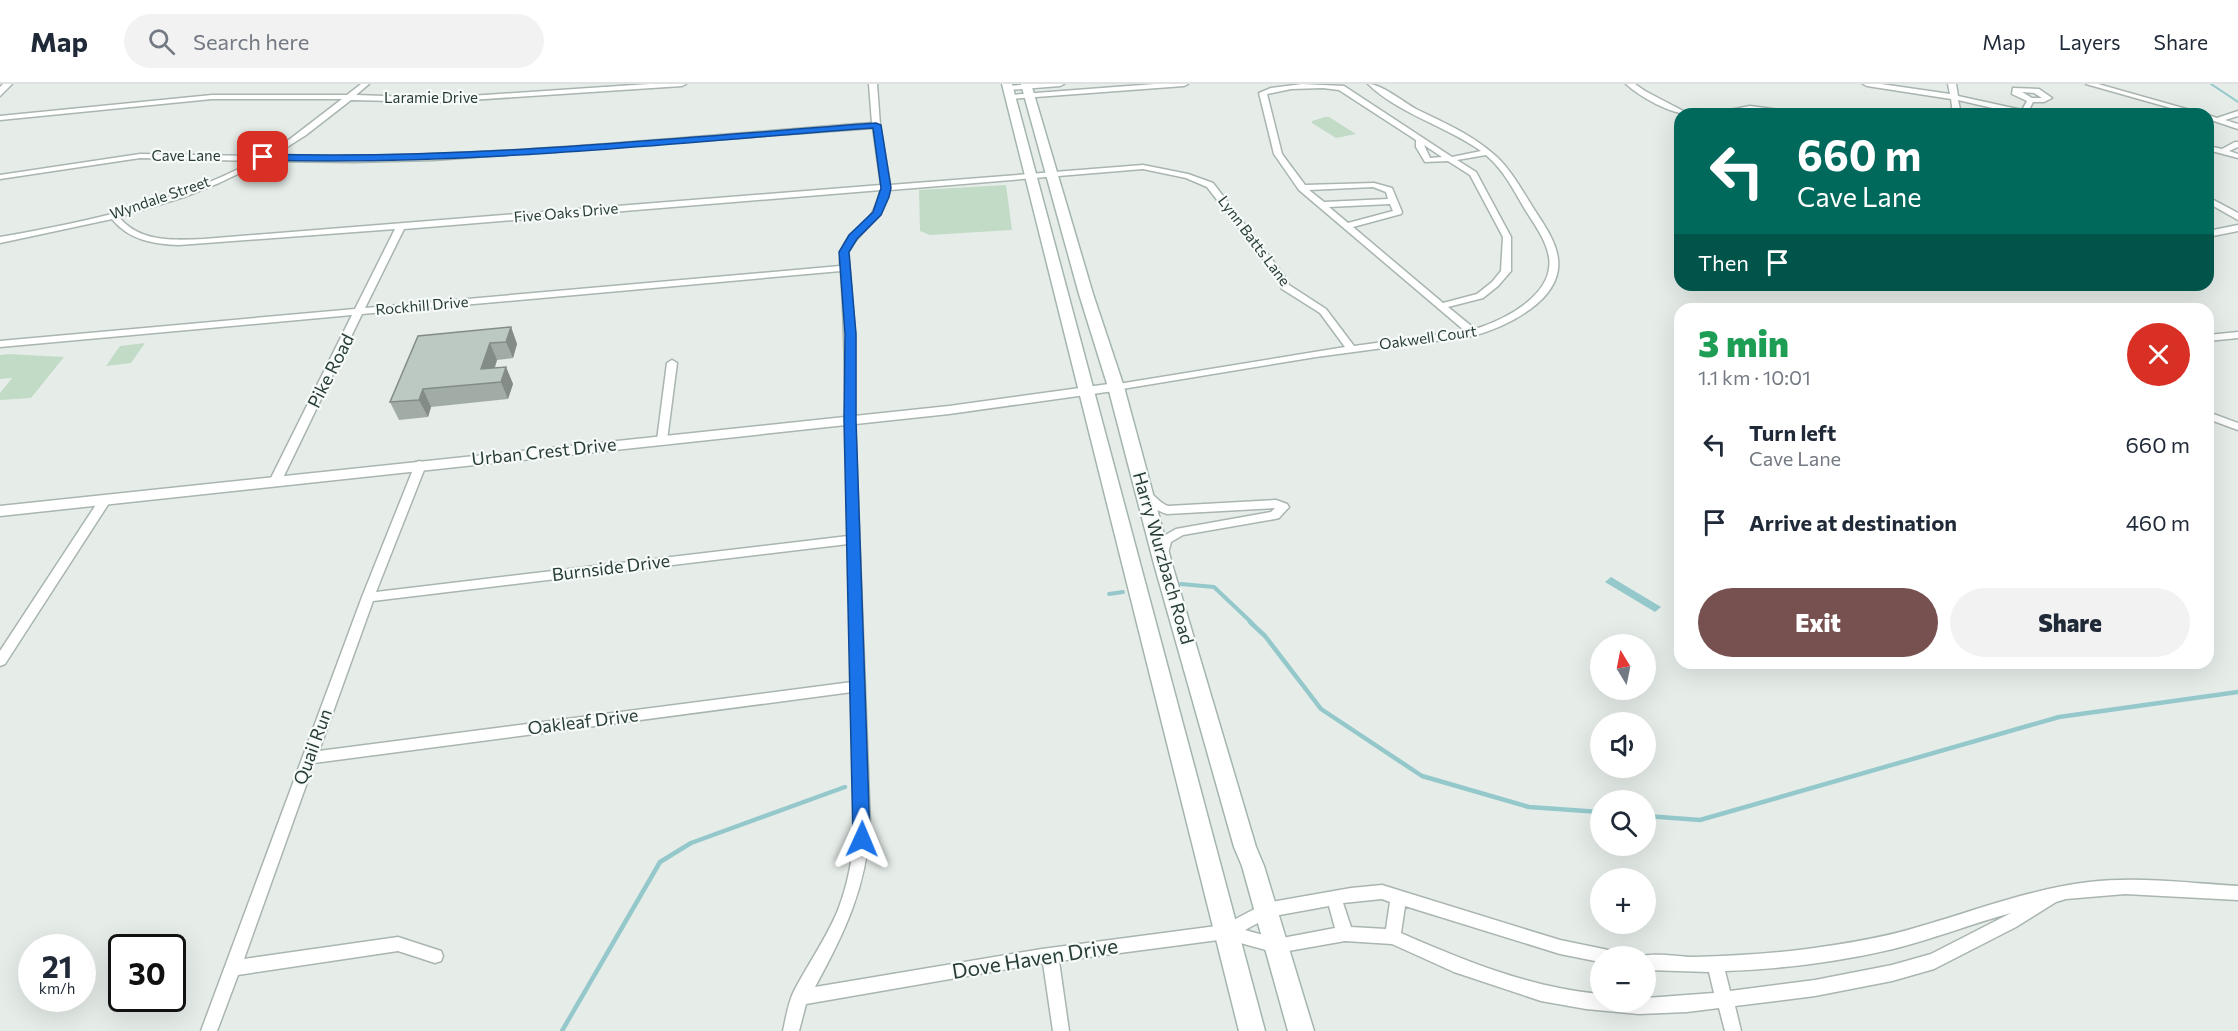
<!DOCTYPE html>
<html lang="en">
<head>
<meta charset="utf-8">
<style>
	:root { --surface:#fff; --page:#f2f2f3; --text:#1f2937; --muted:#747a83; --line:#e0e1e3; --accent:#775150 }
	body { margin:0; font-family:Commissioner,sans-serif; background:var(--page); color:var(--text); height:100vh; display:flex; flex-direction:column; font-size:22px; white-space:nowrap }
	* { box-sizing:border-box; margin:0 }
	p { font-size:20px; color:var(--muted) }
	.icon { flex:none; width:33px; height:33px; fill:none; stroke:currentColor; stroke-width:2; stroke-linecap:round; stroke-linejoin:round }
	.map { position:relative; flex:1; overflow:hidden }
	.side { position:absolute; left:1674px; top:219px; width:540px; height:366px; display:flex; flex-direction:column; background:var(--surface); border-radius:18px; box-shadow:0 6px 24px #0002 }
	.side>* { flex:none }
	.banner { position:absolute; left:1674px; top:24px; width:540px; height:183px; border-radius:18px; box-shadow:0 6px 24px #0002; background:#00695c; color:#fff; overflow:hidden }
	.needle { width:39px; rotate:350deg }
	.fabs { position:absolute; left:1590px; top:550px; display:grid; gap:12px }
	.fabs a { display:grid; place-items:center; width:66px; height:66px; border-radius:50%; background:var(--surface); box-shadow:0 6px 24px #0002; font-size:30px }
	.speed { position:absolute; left:18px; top:850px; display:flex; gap:12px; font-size:30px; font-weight:700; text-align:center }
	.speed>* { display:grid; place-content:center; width:78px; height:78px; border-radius:50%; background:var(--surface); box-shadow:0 6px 24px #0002; line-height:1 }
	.speed small { font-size:15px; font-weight:400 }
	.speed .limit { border:3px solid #111; border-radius:9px; background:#fff; color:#111 }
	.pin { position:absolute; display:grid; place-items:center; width:51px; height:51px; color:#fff; margin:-26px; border-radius:12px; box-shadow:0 3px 9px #0006 }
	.me { position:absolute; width:66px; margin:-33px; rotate:1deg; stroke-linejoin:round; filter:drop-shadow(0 0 4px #0008) }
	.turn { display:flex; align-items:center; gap:21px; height:126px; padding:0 24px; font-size:27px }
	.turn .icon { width:78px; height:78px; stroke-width:2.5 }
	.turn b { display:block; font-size:42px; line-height:51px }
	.then { display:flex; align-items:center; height:57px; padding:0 24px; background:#0003; gap:12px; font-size:22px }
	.round { display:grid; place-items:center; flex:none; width:63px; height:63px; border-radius:32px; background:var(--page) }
	.head { display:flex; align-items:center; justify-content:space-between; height:102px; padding:0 24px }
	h1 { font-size:36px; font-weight:800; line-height:45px; color:#1e9e55 }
	.action { display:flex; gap:12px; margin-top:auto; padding:12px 24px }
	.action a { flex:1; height:69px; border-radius:36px; background:var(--accent); color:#fff; font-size:24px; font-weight:800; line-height:69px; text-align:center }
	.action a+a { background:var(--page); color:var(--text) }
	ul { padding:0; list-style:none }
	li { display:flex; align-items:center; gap:18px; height:78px; padding:0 24px }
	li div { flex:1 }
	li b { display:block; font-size:22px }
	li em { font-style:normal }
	header { display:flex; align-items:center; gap:36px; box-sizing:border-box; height:84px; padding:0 30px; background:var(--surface); border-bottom:2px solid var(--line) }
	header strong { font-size:28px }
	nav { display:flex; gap:33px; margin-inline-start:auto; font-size:21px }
	.search { width:420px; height:54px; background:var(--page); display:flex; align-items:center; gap:15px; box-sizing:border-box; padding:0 21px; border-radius:33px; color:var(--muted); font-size:22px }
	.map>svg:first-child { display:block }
	.green { fill:#c2dbc6 }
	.water { fill:#95c8cb }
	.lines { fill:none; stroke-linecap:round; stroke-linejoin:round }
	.stream-far2 { stroke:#95c8cb; stroke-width:2 }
	.stream-far1 { stroke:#95c8cb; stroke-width:4 }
	.stream { stroke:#95c8cb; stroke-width:4.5 }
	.minor-casing { stroke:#a9b5af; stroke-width:3 }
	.tertiary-casing { stroke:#a9b5af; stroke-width:3 }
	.secondary-casing { stroke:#a3b5ad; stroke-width:3 }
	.minor { fill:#fff; fill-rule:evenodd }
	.tertiary { fill:#fff; fill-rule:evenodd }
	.secondary { fill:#fff; fill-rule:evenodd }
	.wall { fill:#a2aca7 }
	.shaded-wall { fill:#848c88 }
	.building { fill:#bcc8c2; stroke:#848c88; stroke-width:1.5 }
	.route { fill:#1a73e8; stroke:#114b97; stroke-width:1.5 }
	.labels { text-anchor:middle; stroke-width:4.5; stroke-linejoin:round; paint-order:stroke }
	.far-street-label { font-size:15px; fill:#273d35; stroke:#f6faf8 }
	.street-label { font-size:18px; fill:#273d35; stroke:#f6faf8 }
	.near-street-label { font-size:21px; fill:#273d35; stroke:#f6faf8 }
</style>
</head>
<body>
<header>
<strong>Map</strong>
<div class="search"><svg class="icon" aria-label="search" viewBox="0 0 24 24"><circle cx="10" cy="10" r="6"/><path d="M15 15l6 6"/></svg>Search here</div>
<nav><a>Map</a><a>Layers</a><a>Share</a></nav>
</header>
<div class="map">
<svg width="2238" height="947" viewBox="0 0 2238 947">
	<rect width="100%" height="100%" fill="#e6ede9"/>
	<path class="green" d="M 1325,33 L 1329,33 L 1356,50 L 1336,54 L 1312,39 L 1312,37 Z
		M 1006,101 L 1012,146 L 930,151 L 920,147 L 919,106 Z
		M 145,259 L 131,279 L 106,282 L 120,262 Z
		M 9,270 L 64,273 L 31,314 L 0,316 L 0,309 L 12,294 L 0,295 L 0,271 Z"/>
	<path class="water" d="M 1611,493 L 1661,523 L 1655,528 L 1605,498 Z"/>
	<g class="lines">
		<path class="stream-far2" d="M 2211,0 L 2238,18"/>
		<path class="stream-far1" d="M 1181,500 L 1214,503 L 1252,539
			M 1109,510 L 1123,508"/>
		<path class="stream" d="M 1250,538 L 1265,552 L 1321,625 L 1422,692 L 1529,723 L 1600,728
			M 1646,732 L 1700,736 L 2059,633 L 2238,608
			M 562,947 L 660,778 L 691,759 L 845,703"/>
		<g class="minor-casing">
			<path id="minor" d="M 361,0 L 369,0 L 356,11 L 440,14 L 649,0 L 686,0 L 682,2 L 440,18 L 351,16 L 306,51 L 273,72 C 473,76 673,54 872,39 L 869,0 L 877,0 L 880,41 L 890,101 L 1143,81 L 1188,90 L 1213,99 L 1283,190 L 1289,201 L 1326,225 L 1354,262 L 1465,247 L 1299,106 L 1274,70 L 1259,9 L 1271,4 L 1302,0 L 1344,2 L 1452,73 L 1481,67 C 1446,42 1399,30 1368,0 C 1382,0 1403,18 1416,25 C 1442,38 1469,49 1491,68 C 1509,82 1520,103 1532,122 C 1542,138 1556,156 1558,175 C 1563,217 1505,243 1473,252 L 1316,273 L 1116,306 L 1112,305 L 1111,303 L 1112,301 L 1345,263 L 1320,229 L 1282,205 L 1276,192 L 1207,103 L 1186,94 L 1143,85 L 890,106 L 881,129 L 856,156 L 848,168 L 855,250 L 855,336 L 870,741 C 866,804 845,848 815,903 L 1042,865 L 1224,841 L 1266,819 L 1351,804 L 1382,801 L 1560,856 L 1618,868 L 1620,873 L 1600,873 L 1600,878 L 1560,870 L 1405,822 L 1401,849 C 1465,877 1531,904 1600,910 L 1600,918 L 1646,918 L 1646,914 L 1714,909 L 1709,888 L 1646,886 L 1646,873 L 1640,873 C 1652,868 1680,873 1694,873 C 1732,872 1769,870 1807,865 C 1844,860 1882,854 1918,843 C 1974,827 2030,805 2089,798 C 2138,792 2189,799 2238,802 L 2238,816 L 2125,810 L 2066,815 L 2056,818 L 2016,843 L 1934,885 L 1892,897 L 1815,912 L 1735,922 L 1741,947 L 1725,947 L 1719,924 L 1687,928 L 1639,930 L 1586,925 L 1541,917 L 1454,888 L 1392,860 L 1345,857 L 1277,869 L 1226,855 L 1059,877 L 1069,947 L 1053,947 L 1043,879 L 806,920 L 799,947 L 783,947 C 786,934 788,919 794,907 C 808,880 826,855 838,826 C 865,757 854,681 852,608 L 314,679 L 244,875 L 398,853 L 441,867 L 443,872 L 441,877 L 435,879 L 398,867 L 238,891 L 217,947 L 201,947 L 362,513 L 416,378 L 420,377 L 426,381 L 376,508 L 848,452 C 845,363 847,275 841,187 L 362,230 L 281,398 L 275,402 L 269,398 L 352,231 L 0,263 L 0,257 L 355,225 L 395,145 L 179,161 C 153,160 129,156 112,135 L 0,159 L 0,153 C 86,138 176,119 254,77 L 140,74 L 0,95 L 0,91 L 140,70 L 262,72 L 290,55 L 342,15 L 212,15 L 0,36 L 0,32 L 212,11 L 347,11 ZM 1323,4 L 1339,6 L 1416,56 L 1416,63 L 1425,78 L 1448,77 L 1470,91 L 1503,153 L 1501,187 L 1492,198 L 1477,210 L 1443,219 L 1353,143 L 1401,130 L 1402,128 L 1392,104 L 1374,99 L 1305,101 L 1282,70 L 1267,10 L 1291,5 ZM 873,44 L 881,101 L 204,155 C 174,156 140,159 119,133 L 184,113 L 219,99 L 265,77 L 353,78 L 433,76 ZM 1424,61 L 1442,73 L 1430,74 ZM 1486,71 C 1504,86 1514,107 1526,127 C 1535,141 1546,156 1549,173 C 1555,211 1504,236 1475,245 L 1448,223 L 1483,214 L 1498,202 L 1511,187 L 1511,153 L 1476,88 L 1457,76 ZM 1373,103 L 1386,108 L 1388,115 L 1324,118 L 1309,106 ZM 881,106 C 878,114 876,123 872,129 C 858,149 839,153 840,182 L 365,224 L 404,145 ZM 1390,120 L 1393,127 L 1348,139 L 1329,123 ZM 848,460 L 852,598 L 319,667 L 373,517 ZM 1382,815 L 1390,818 L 1386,845 L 1351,843 L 1343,819 ZM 1329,822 L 1335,844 L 1277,855 L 1245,846 L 1269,833 ZM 2011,829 L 1931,870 L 1892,881 L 1815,896 L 1730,907 L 1725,887 C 1781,885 1838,878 1893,865 C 1933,855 1971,840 2011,829 Z
				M 1032,0 L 1064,0 L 1060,2 L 1008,6 L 1004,4 L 1008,2 Z
				M 1155,0 L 1188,0 L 1184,2 L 1010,15 L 1006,13 L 1010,11 Z
				M 1626,0 L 1635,0 L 1645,7 L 1689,30 C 1671,30 1640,13 1626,0 Z
				M 1863,0 L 1881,0 L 1950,10 L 1948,0 L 1956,0 L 1958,12 L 2022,26 L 2027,17 L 2012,10 L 2013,4 L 2039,5 L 2052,14 L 2044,18 L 2033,18 L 2028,28 L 2032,30 L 2018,30 L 1958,16 L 1961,30 L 1953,30 L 1951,15 L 1867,2 ZM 2022,8 L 2034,9 L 2042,14 L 2032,14 Z
				M 2086,0 L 2098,0 L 2204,30 L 2192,30 Z
				M 1750,22 L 1794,28 L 1798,30 C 1782,30 1764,26 1749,26 C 1735,27 1723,30 1709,30 Z
				M 2238,27 L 2238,32 L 2225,36 L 2238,40 L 2238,45 L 2208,35 L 2208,31 L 2217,34 Z
				M 2235,58 L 2238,58 L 2238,63 L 2229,67 L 2238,70 L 2238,74 L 2208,66 L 2208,62 L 2222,65 Z
				M 2208,113 L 2238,129 L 2238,136 L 2208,119 Z
				M 2238,141 L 2238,147 L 2208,153 L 2208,147 Z
				M 2238,248 L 2238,254 L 2208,257 L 2208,251 Z
				M 672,276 L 677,279 L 667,356 L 662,359 L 657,356 L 667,279 Z
				M 2208,328 L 2238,339 L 2238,346 L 2208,335 Z
				M 1146,407 C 1155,410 1159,419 1168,422 L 1276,416 L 1287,420 L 1289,423 L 1279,434 L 1275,435 L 1183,451 L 1171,458 L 1167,473 L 1161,477 L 1155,473 L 1162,453 L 1176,445 L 1271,428 L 1275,424 L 1167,430 C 1155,426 1148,421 1140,411 L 1142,408 Z
				M 105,412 L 111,416 L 5,580 L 0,582 L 0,567 L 101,413 Z"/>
		</g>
		<g class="tertiary-casing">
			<path id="tertiary" d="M 3,0 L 12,0 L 0,12 L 0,3 Z
				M 1116,299 L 1122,303 L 1121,306 L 949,330 L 0,432 L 0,422 L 949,322 Z"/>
		</g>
		<g class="secondary-casing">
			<path id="secondary" d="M 1002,0 L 1012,0 L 1265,947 L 1239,947 Z
				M 1021,0 L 1031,0 L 1093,210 L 1124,303 L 1172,480 L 1256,763 L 1264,782 L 1314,947 L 1288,947 L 1242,782 L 1234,763 L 1154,480 L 1108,303 L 1079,210 Z"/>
		</g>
		<use href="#minor" class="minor"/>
		<use href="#tertiary" class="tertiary"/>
		<use href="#secondary" class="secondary"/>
	</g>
	<path class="wall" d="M 511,243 L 517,260 L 513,274 L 497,276 L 495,284 L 506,283 L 513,300 L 508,315 L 431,323 L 428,333 L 399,336 L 390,318 Z"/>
	<path class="shaded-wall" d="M 511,243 L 517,260 L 513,274 L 506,258 Z
		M 490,259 L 497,276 L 489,299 L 481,285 Z
		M 506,283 L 513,300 L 508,315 L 501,298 Z
		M 423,305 L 431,323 L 428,333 L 419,316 Z"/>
	<path class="building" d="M 511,243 L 506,258 L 490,259 L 481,285 L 506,283 L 501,298 L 423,305 L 419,316 L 390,318 L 418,252 Z"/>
	<path class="route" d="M 876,39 L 881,41 L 891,104 L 889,113 L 881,131 L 857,155 L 849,168 L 856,250 L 856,336 L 870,755 L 868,760 L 862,762 L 856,760 L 853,755 L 844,336 L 845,250 L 839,168 L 849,151 L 873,128 L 881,104 L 873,44 C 670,59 467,82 263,76 L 259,73 L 263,70 C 468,76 672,54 876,39 Z"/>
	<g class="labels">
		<g class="far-street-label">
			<text x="431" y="19">Laramie Drive</text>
			<text x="186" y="77">Cave Lane</text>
			<text transform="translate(160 114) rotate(-19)" y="5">Wyndale Street</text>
			<text transform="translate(566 129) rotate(-5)" y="5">Five Oaks Drive</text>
			<text transform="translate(1254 157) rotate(53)" y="5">Lynn Batts Lane</text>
			<text transform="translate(422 222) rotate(-5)" y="5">Rockhill Drive</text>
			<text transform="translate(1428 254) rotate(-8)" y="5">Oakwell Court</text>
		</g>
		<g class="street-label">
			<text transform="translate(331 287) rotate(-63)" y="6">Pike Road</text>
			<text transform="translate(544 368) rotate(-6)" y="6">Urban Crest Drive</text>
			<text transform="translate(1163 474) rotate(74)" y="6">Harry Wurzbach Road</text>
			<text transform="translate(611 484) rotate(-7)" y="6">Burnside Drive</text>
			<text transform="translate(583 638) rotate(-7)" y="6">Oakleaf Drive</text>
			<text transform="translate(313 663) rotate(-70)" y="6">Quail Run</text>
		</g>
		<g class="near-street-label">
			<text transform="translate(1035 875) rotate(-9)" y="7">Dove Haven Drive</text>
		</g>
	</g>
</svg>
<div class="fabs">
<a><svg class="needle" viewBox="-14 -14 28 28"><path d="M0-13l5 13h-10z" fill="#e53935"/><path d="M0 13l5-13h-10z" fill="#747a83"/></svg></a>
<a><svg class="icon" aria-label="sound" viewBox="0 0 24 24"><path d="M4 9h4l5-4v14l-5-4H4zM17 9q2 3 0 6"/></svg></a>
<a><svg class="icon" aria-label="search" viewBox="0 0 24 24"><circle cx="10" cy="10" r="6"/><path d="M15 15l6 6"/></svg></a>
<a>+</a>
<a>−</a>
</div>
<div class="speed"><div>21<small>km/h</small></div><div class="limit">30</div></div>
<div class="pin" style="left:263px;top:73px;background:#d93025"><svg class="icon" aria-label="arrive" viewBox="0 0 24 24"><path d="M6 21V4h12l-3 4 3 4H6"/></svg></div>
<svg class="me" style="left:862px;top:755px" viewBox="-20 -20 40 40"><path d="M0-17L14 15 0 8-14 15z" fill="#1a73e8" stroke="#fff" stroke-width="4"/></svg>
<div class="banner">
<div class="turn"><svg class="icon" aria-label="left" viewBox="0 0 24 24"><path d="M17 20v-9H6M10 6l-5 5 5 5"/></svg><div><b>660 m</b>Cave Lane</div></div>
<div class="then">Then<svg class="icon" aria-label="arrive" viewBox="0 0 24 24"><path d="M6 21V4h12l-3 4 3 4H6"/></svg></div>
</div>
<section class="side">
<div class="head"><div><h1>3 min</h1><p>1.1 km · 10:01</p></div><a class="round" style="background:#d93025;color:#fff"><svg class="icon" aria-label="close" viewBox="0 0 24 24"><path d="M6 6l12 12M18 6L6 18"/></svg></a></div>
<ul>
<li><svg class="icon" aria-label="left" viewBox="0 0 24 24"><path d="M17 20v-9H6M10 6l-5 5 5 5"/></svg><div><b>Turn left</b><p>Cave Lane</p></div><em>660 m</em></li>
<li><svg class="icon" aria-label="arrive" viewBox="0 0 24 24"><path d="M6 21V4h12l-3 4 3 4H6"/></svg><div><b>Arrive at destination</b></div><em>460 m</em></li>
</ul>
<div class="action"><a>Exit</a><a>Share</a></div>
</section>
</div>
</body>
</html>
